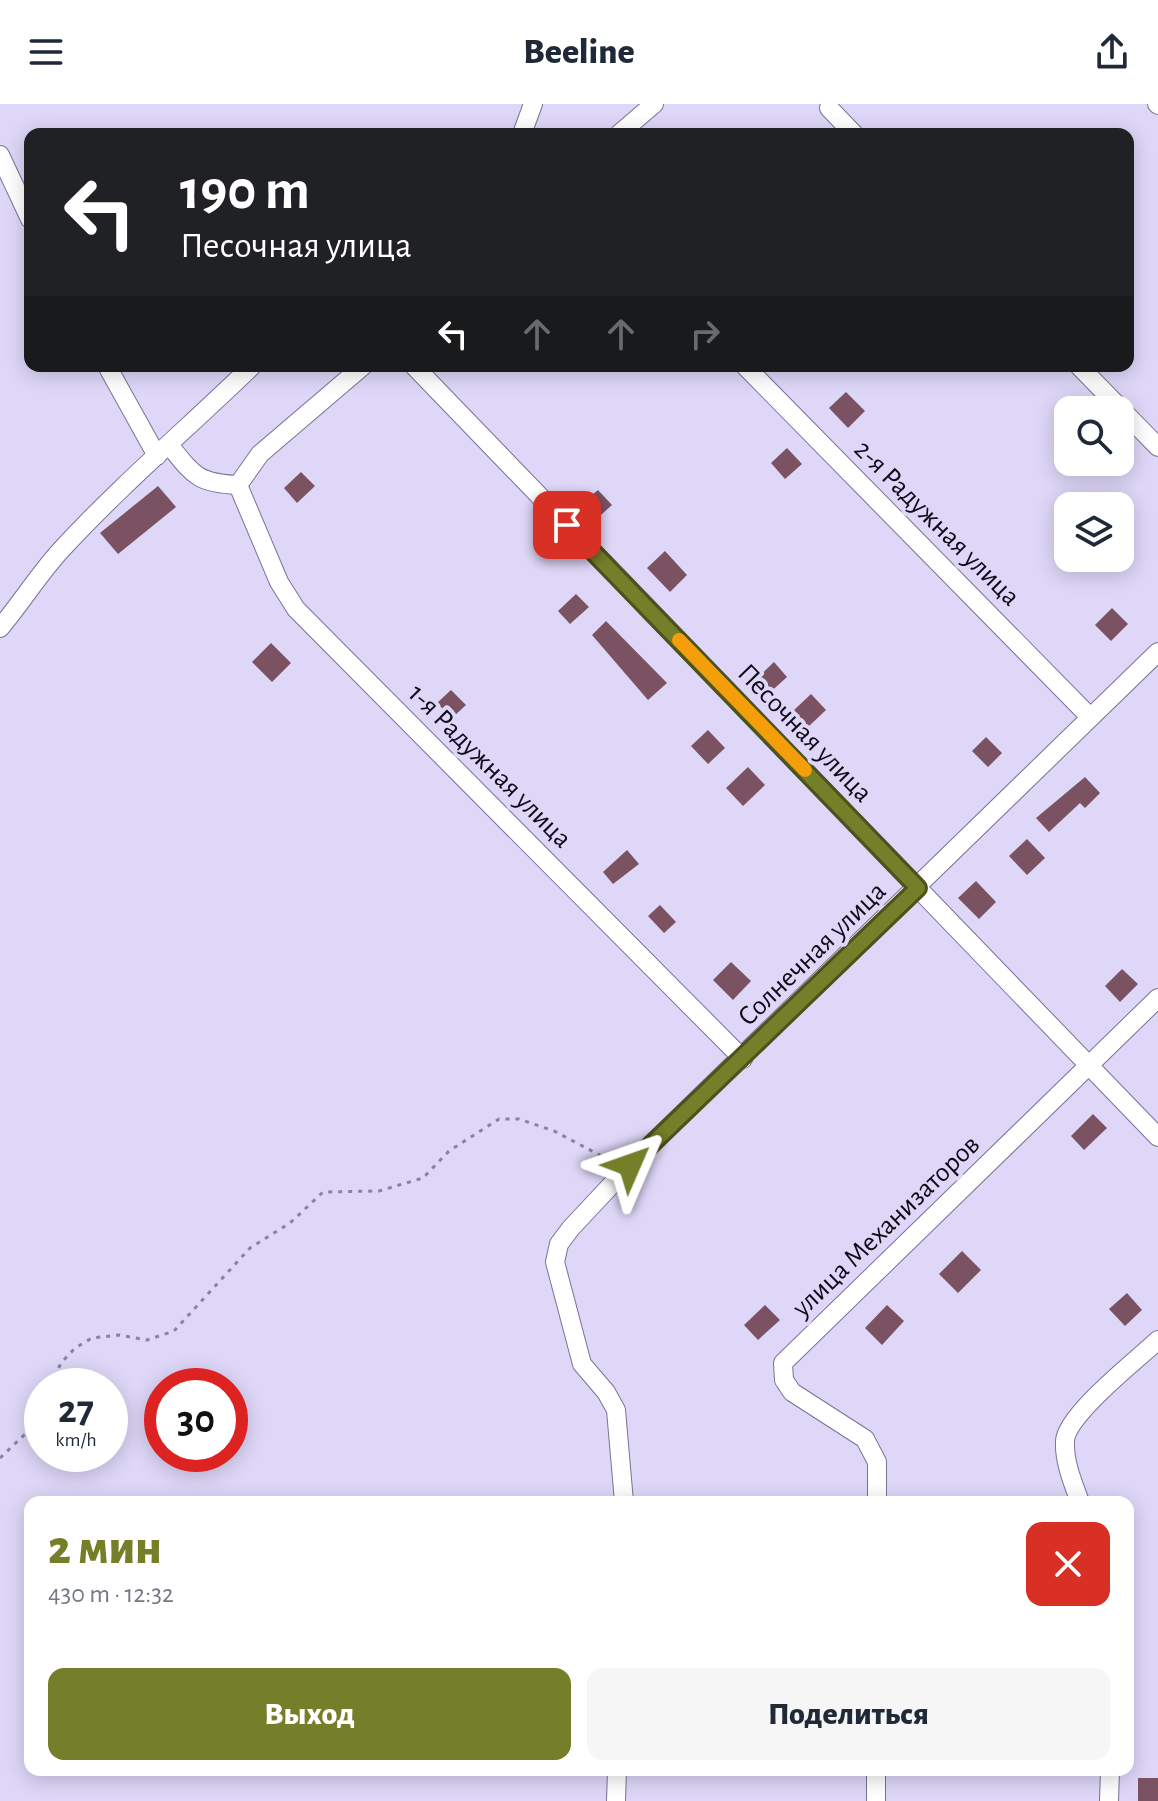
<!DOCTYPE html>
<html lang="ru">
<head>
<meta charset="utf-8">
<style>
	:root { --surface:#fff; --page:#f6f6f7; --text:#1f2937; --muted:#747a83; --accent:#757e29 }
	body { margin:0; font-family:"Alegreya Sans",sans-serif; background:var(--page); color:var(--text); height:100vh; display:flex; flex-direction:column; font-size:30px; white-space:nowrap }
	* { box-sizing:border-box; margin:0 }
	p { font-size:26px; color:var(--muted) }
	.icon { flex:none; width:44px; height:44px; fill:none; stroke:currentColor; stroke-width:2; stroke-linecap:round; stroke-linejoin:round }
	.map { position:relative; flex:1; overflow:hidden }
	.details { position:absolute; left:24px; top:1392px; width:1110px; height:280px; display:flex; flex-direction:column; background:var(--surface); border-radius:16px; box-shadow:0 4px 20px #0003 }
	.details>* { flex:none }
	.banner { position:absolute; left:24px; top:24px; width:1110px; height:244px; border-radius:16px; box-shadow:0 4px 20px #0003; background:#202124; color:#fff; overflow:hidden }
	.buttons { position:absolute; left:1054px; top:292px; display:grid; gap:16px }
	.buttons a { display:grid; place-items:center; width:80px; height:80px; border-radius:16px; background:var(--surface); box-shadow:0 4px 20px #0003; font-size:40px }
	.speed { position:absolute; left:24px; top:1264px; display:flex; gap:16px; font-size:40px; font-weight:700; text-align:center }
	.speed>* { display:grid; place-content:center; width:104px; height:104px; border-radius:50%; background:var(--surface); box-shadow:0 4px 20px #0003; line-height:1 }
	.speed small { font-size:20px; font-weight:400 }
	.speed .limit { border:12px solid #d22; background:#fff; color:#111 }
	.pin { position:absolute; display:grid; place-items:center; width:68px; height:68px; color:#fff; margin:-34px; border-radius:16px; box-shadow:0 4px 12px #0006 }
	.me { position:absolute; width:88px; margin:-44px; rotate:47deg; stroke-linejoin:round; filter:drop-shadow(0 0 6px #0008) }
	.turn { display:flex; align-items:center; gap:28px; height:168px; padding:0 24px; font-size:36px }
	.turn .icon { width:104px; height:104px; stroke-width:2.5 }
	.turn b { display:block; font-size:56px; line-height:68px }
	.lanes { display:flex; align-items:center; height:76px; padding:0 24px; background:#0003; justify-content:center; gap:40px; direction:ltr }
	.lanes .off { opacity:.35 }
	.round { display:grid; place-items:center; flex:none; width:84px; height:84px; border-radius:16px; background:var(--page) }
	.overview { display:flex; align-items:center; justify-content:space-between; height:136px; padding:0 24px }
	h1 { font-size:48px; font-weight:800; line-height:60px; color:var(--accent) }
	.button { display:flex; gap:16px; margin-top:auto; padding:16px 24px }
	.button a { flex:1; height:92px; border-radius:16px; background:var(--accent); color:#fff; font-size:32px; font-weight:800; line-height:92px; text-align:center }
	.button a+a { background:var(--page); color:var(--text) }
	header { display:flex; justify-content:space-between; align-items:center; height:104px; padding:0 24px; background:var(--surface); font-size:36px; font-weight:800 }
	.map>svg:first-child { display:block }
	.building { fill:#7a5261 }
	.lines { fill:none; stroke-linecap:round; stroke-linejoin:round }
	.minor-casing { stroke:#7a7297; stroke-width:20 }
	.path { stroke:#89839d; stroke-width:3; stroke-dasharray:4 6; stroke-linecap:butt }
	.minor { stroke:#fff; stroke-width:18 }
	.route-casing { stroke:#4c521b; stroke-width:20 }
	.route { stroke:#757e29; stroke-width:14 }
	.slow { stroke:#f59e0b; stroke-width:14 }
	.labels { text-anchor:middle; stroke-width:8; stroke-linejoin:round; paint-order:stroke }
	.street-label { font-size:28px; fill:#0e0a18; stroke:#ded7f8 }
</style>
</head>
<body>
<header><svg class="icon" aria-label="menu" viewBox="0 0 24 24"><path d="M4 6h16M4 12h16M4 18h16"/></svg>Beeline<svg class="icon" aria-label="share" viewBox="0 0 24 24"><path d="M12 15V3M7 8l5-5 5 5M5 13v7h14v-7"/></svg></header>
<div class="map">
<svg width="1158" height="1697" viewBox="0 0 1158 1697">
	<rect width="100%" height="100%" fill="#ded7f8"/>
	<path class="building" d="M 846,288 L 865,307 L 848,324 L 829,304 Z
		M 787,344 L 802,360 L 785,375 L 771,359 Z
		M 301,368 L 315,382 L 297,399 L 284,384 Z
		M 158,382 L 176,403 L 118,450 L 100,429 Z
		M 598,386 L 612,401 L 593,418 L 579,402 Z
		M 665,447 L 687,471 L 670,488 L 647,464 Z
		M 576,490 L 589,503 L 570,520 L 558,507 Z
		M 1112,504 L 1128,520 L 1111,537 L 1095,521 Z
		M 606,517 L 667,579 L 648,596 L 592,531 Z
		M 271,539 L 291,559 L 272,578 L 252,558 Z
		M 774,558 L 787,573 L 766,592 L 753,578 Z
		M 451,586 L 466,601 L 452,614 L 437,599 Z
		M 811,590 L 826,606 L 808,623 L 793,607 Z
		M 708,626 L 725,644 L 708,660 L 691,642 Z
		M 986,633 L 1002,649 L 988,663 L 972,647 Z
		M 748,663 L 765,681 L 743,702 L 726,684 Z
		M 1085,673 L 1100,689 L 1085,704 L 1080,699 L 1049,728 L 1036,714 Z
		M 1027,735 L 1045,754 L 1027,771 L 1009,752 Z
		M 627,746 L 639,760 L 613,780 L 603,768 Z
		M 976,777 L 996,798 L 979,815 L 958,794 Z
		M 660,801 L 676,818 L 664,829 L 648,812 Z
		M 731,858 L 751,877 L 733,896 L 713,876 Z
		M 1122,865 L 1138,880 L 1120,898 L 1105,882 Z
		M 1093,1010 L 1107,1024 L 1084,1046 L 1071,1032 Z
		M 962,1147 L 981,1166 L 958,1189 L 939,1170 Z
		M 1127,1189 L 1142,1206 L 1125,1222 L 1109,1205 Z
		M 765,1201 L 780,1216 L 758,1236 L 744,1221 Z
		M 887,1201 L 904,1217 L 882,1241 L 865,1224 Z
		M 1138,1674 L 1158,1674 L 1158,1697 L 1138,1697 Z"/>
	<g class="lines">
		<g class="minor-casing">
			<path id="minor" d="M 1157,0 L 1158,1
				M 829,4 L 854,30
				M 522,30 L 533,0
				M 619,30 L 654,0
				M 0,51 L 30,115
				M 107,262 L 157,352
				M 414,262 L 1158,1033
				M 745,262 L 1090,613
				M 1079,262 L 1158,343
				M 170,342 C 194,372 198,379 238,381
				M 238,381 L 279,478 L 296,505 L 743,955
				M 238,381 L 260,350 L 363,262
				M 0,524 C 21,499 39,470 61,446 C 121,381 188,324 252,262
				M 624,1398 L 616,1306 L 606,1288 L 582,1260 L 555,1158 L 559,1140 L 571,1124 L 630,1061 L 1158,548
				M 877,1398 L 877,1358 L 865,1335 L 792,1288 L 784,1276 L 783,1259 L 1158,894
				M 1080,1398 C 1073,1379 1064,1358 1065,1337 C 1066,1311 1138,1255 1158,1236
				M 616,1697 L 617,1666
				M 876,1697 L 876,1666
				M 1109,1697 L 1110,1666"/>
		</g>
		<path class="path" d="M 50,1282 L 61,1259 L 75,1244 L 92,1234 L 119,1231 L 147,1236 L 174,1227 L 250,1144 L 290,1119 L 323,1088 L 379,1087 L 423,1074 L 449,1047 L 499,1015 L 519,1015 L 554,1027 L 611,1057
			M 0,1354 L 42,1314"/>
		<use href="#minor" class="minor"/>
	</g>
	<g class="lines">
		<g class="route-casing">
			<path id="route" d="M 567,421 L 918,784 L 630,1061"/>
		</g>
		<use href="#route" class="route"/>
		<path class="slow" d="M 679,536 L 805,666"/>
	</g>
	<g class="labels">
		<g class="street-label">
			<text transform="translate(938 418) rotate(45)" y="10">2-я Радужная улица</text>
			<text transform="translate(806 628) rotate(46)" y="10">Песочная улица</text>
			<text transform="translate(491 661) rotate(45)" y="10">1-я Радужная улица</text>
			<text transform="translate(811 849) rotate(-44)" y="10">Солнечная улица</text>
			<text transform="translate(885 1121) rotate(-44)" y="10">улица Механизаторов</text>
		</g>
	</g>
</svg>
<div class="buttons">
<a><svg class="icon" aria-label="search" viewBox="0 0 24 24"><circle cx="10" cy="10" r="6"/><path d="M15 15l6 6"/></svg></a>
<a><svg class="icon" aria-label="layers" viewBox="0 0 24 24"><path d="M12 4l9 5-9 5-9-5zM3 14l9 5 9-5"/></svg></a>
</div>
<div class="speed"><div>27<small>km/h</small></div><div class="limit">30</div></div>
<div class="pin" style="left:567px;top:421px;background:#d93025"><svg class="icon" aria-label="arrive" viewBox="0 0 24 24"><path d="M6 21V4h12l-3 4 3 4H6"/></svg></div>
<svg class="me" style="left:630px;top:1061px" viewBox="-20 -20 40 40"><path d="M0-17L14 15 0 8-14 15z" fill="#757e29" stroke="#fff" stroke-width="4"/></svg>
<div class="banner">
<div class="turn"><svg class="icon" aria-label="left" viewBox="0 0 24 24"><path d="M17 20v-9H6M10 6l-5 5 5 5"/></svg><div><b>190 m</b>Песочная улица</div></div>
<div class="lanes"><svg class="icon" aria-label="left" viewBox="0 0 24 24"><path d="M17 20v-9H6M10 6l-5 5 5 5"/></svg><svg class="icon off" aria-label="ahead" viewBox="0 0 24 24"><path d="M12 20V5M6 11l6-6 6 6"/></svg><svg class="icon off" aria-label="ahead" viewBox="0 0 24 24"><path d="M12 20V5M6 11l6-6 6 6"/></svg><svg class="icon off" aria-label="right" viewBox="0 0 24 24"><path d="M7 20v-9h11M14 6l5 5-5 5"/></svg></div>
</div>
<section class="details">
<div class="overview"><div><h1>2 мин</h1><p>430 m · 12:32</p></div><a class="round" style="background:#d93025;color:#fff"><svg class="icon" aria-label="close" viewBox="0 0 24 24"><path d="M6 6l12 12M18 6L6 18"/></svg></a></div>
<div class="button"><a>Выход</a><a>Поделиться</a></div>
</section>
</div>
</body>
</html>
